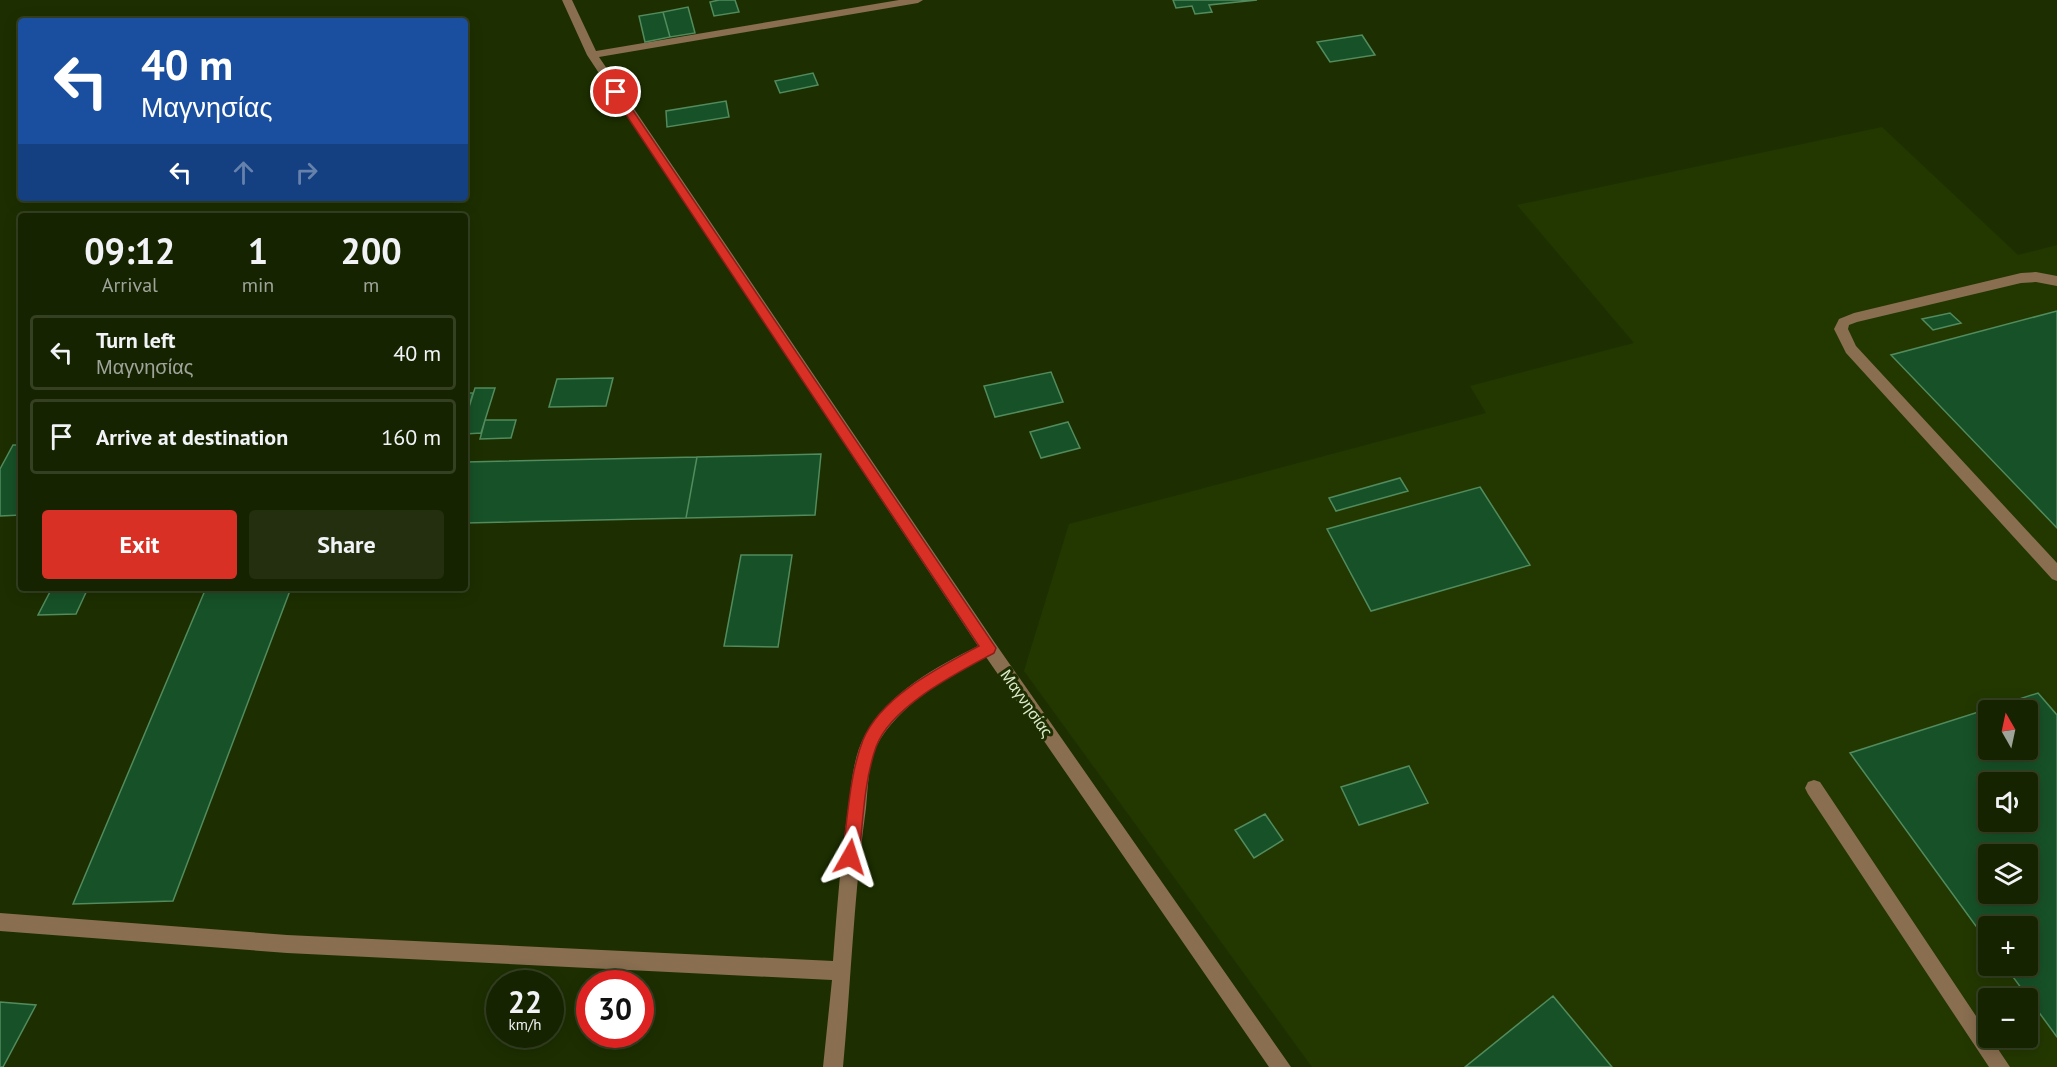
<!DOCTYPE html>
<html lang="en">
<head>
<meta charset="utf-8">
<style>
	:root { --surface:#162300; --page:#232f0f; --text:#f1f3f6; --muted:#9ea499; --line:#354022; --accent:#d93025 }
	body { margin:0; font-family:"PT Sans",sans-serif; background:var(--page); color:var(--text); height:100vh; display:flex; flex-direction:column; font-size:22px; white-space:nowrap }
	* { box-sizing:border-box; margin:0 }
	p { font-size:20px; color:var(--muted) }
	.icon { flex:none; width:33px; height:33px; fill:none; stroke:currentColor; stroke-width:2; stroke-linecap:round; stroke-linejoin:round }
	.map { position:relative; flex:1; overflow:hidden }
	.panel { position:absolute; left:18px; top:213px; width:450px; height:378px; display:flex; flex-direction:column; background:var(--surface); border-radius:6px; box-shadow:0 3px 15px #0003,0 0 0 2px var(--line) }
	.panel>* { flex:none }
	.hud { position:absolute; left:18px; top:18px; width:450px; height:183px; border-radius:6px; box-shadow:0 3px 15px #0003,0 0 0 2px var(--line); background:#1a4fa0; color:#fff; overflow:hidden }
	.needle { width:39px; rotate:351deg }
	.tools { position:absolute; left:1978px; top:700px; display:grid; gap:12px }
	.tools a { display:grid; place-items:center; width:60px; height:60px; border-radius:6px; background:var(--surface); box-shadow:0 3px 15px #0003,0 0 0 2px var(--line); font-size:30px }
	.speed { position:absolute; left:486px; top:970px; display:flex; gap:12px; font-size:30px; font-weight:700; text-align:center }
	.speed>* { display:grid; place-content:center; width:78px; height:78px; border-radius:50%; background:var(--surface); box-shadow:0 3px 15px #0003,0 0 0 2px var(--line); line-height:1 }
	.speed small { font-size:15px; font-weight:400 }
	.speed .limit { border:9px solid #d22; background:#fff; color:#111 }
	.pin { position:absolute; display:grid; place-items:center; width:51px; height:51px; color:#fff; margin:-26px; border:3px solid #fff; border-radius:50%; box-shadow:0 2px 6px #0007 }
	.me { position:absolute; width:66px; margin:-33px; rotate:6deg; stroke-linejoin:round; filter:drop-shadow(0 0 4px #0008) }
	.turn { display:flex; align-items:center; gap:21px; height:126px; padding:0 24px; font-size:27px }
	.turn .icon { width:78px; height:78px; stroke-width:2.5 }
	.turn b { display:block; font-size:42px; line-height:51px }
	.lanes { display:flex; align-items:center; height:57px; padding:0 24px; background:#0003; justify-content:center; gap:30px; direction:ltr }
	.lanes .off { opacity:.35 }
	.eta { display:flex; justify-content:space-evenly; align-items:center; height:102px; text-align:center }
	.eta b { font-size:36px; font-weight:700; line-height:42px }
	.cta { display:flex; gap:12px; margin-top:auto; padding:12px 24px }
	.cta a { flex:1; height:69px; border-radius:6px; background:var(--accent); color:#fff; font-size:24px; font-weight:700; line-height:69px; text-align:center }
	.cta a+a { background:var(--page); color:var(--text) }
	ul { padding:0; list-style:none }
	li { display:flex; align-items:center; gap:18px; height:75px; margin:0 12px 9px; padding:0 12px; border:3px solid var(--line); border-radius:6px }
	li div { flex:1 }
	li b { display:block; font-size:22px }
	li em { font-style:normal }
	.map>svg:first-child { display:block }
	.built { fill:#233800; fill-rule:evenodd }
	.building { fill:#175127; stroke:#528b5d; stroke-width:1.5; fill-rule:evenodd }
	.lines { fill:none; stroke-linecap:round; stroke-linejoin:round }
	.minor { fill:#896e50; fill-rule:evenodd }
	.route { fill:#d93025; stroke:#8d1f18; stroke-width:1.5 }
	.labels { text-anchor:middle; stroke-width:6; stroke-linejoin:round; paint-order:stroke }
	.street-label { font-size:16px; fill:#daeaca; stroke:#1d2f00 }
</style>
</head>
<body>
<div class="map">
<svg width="2057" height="1067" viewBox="0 0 2057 1067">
	<rect width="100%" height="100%" fill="#1d2f00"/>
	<path class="built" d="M 1882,127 L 2018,255 L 2057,245 L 2057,1067 L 1312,1067 L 1024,671 L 1069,524 L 1486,413 L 1470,386 L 1634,343 L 1517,205 ZM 1989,711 L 2028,711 L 2028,750 L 1989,750 ZM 1989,783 L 2028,783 L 2028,822 L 1989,822 ZM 1989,855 L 2028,855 L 2028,894 L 1989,894 ZM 1989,927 L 2028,927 L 2028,966 L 1989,966 ZM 1989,999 L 2028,999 L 2028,1038 L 1989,1038 Z"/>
	<path class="building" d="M 719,0 L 735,0 L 739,12 L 714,16 L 710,2 Z
		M 1173,0 L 1257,0 L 1209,5 L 1212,12 L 1195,14 L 1192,6 L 1176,8 Z
		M 688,7 L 695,33 L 670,37 L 663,12 Z
		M 663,12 L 670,37 L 645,42 L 639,16 Z
		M 1362,35 L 1375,55 L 1330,62 L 1317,42 Z
		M 813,73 L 818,85 L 780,93 L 775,81 Z
		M 726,101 L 729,117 L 667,127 L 666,111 Z
		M 2057,311 L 2057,528 L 1891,355 Z
		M 1950,313 L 1961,323 L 1933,330 L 1922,319 Z
		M 1051,372 L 1063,402 L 995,417 L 984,386 Z
		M 613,378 L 606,406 L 549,407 L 557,379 Z
		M 475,388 L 495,388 L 481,433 L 465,434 L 465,420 Z
		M 465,393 L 473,393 L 465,420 Z
		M 485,420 L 516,420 L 511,438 L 480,439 Z
		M 1068,422 L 1080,448 L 1041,458 L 1030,432 Z
		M 13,445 L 21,445 L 21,515 L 0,516 L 0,469 Z
		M 821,454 L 815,515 L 686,518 L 697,457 Z
		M 697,457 L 686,518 L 465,523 L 465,462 Z
		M 1400,478 L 1408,491 L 1336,511 L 1329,498 Z
		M 1480,487 L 1530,565 L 1371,611 L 1327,529 Z
		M 741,555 L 792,555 L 778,647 L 724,646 Z
		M 52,588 L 88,588 L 76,614 L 38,615 Z
		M 206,588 L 291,588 L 173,901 L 73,904 Z
		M 2038,693 L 2057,715 L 2057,1037 L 2005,966 L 2028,966 L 2028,927 L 1989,927 L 1989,944 L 1850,753 ZM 1989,711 L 2028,711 L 2028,750 L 1989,750 ZM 1989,783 L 2028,783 L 2028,822 L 1989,822 ZM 1989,855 L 2028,855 L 2028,894 L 1989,894 Z
		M 1409,766 L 1428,803 L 1359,825 L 1341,787 Z
		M 1265,814 L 1283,840 L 1254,858 L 1235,830 Z
		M 1553,996 L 1612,1067 L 1465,1067 Z
		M 0,1002 L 36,1005 L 3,1067 L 0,1067 Z"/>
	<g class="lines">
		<path class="minor" d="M 562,0 L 572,0 L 596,51 L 899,0 L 923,0 L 918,3 L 599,57 L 995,643 L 1291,1067 L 1269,1067 L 986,657 C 946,679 900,703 877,745 C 868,763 868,788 866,808 C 854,893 851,981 843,1067 L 823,1067 L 832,980 L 287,953 L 0,931 L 0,913 L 287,935 L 833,961 C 837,908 841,855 849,802 C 852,779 854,755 865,735 C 889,692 936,667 978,646 L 587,55 Z
			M 2036,272 L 2057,276 L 2057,286 L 2036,282 L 2021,283 L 1857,322 L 1849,325 L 1848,329 L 1856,346 L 2057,563 L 2057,581 L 2052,579 L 1846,353 L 1834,329 L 1839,319 L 1854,313 L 2021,273 Z
			M 1814,780 L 1820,782 L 2010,1067 L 1989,1067 L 1808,794 L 1805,788 L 1808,782 Z"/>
	</g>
	<path class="route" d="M 616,89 L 619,90 L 996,648 L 994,653 C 957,673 891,706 876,747 C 864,781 863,821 859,857 L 856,863 L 850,865 L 845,863 L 842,857 C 848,819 849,776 863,740 C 881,696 940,667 979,646 L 611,92 Z"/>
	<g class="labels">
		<g class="street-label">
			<text transform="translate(1027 703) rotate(55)" y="6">Μαγνησίας</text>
		</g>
	</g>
</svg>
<div class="tools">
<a><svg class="needle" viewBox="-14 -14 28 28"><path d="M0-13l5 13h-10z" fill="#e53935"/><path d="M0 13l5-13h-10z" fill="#9ea499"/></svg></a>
<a><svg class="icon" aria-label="sound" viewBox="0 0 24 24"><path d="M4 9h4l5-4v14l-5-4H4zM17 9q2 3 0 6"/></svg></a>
<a><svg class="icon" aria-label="layers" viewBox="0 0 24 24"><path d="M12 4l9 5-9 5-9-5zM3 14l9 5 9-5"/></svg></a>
<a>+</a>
<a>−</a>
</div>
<div class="speed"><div>22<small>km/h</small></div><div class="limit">30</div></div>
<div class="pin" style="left:616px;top:92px;background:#d93025"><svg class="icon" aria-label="arrive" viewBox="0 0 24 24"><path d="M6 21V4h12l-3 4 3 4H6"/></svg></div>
<svg class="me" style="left:850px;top:857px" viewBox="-20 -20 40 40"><path d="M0-17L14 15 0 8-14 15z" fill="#d93025" stroke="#fff" stroke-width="4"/></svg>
<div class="hud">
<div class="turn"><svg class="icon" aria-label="left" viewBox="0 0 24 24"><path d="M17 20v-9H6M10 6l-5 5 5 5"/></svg><div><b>40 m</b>Μαγνησίας</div></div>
<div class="lanes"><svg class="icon" aria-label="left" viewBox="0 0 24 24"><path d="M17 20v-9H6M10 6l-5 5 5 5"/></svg><svg class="icon off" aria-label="ahead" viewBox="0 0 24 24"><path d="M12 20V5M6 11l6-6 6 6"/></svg><svg class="icon off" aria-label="right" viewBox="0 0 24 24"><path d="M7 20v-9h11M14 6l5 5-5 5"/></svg></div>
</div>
<section class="panel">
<div class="eta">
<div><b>09:12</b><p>Arrival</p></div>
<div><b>1</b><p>min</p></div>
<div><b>200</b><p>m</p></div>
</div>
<ul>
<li><svg class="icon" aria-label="left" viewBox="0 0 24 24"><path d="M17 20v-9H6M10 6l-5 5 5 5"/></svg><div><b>Turn left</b><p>Μαγνησίας</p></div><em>40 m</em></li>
<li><svg class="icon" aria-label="arrive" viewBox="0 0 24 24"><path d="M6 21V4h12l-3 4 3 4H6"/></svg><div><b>Arrive at destination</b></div><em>160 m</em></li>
</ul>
<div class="cta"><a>Exit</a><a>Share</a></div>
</section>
</div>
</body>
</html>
